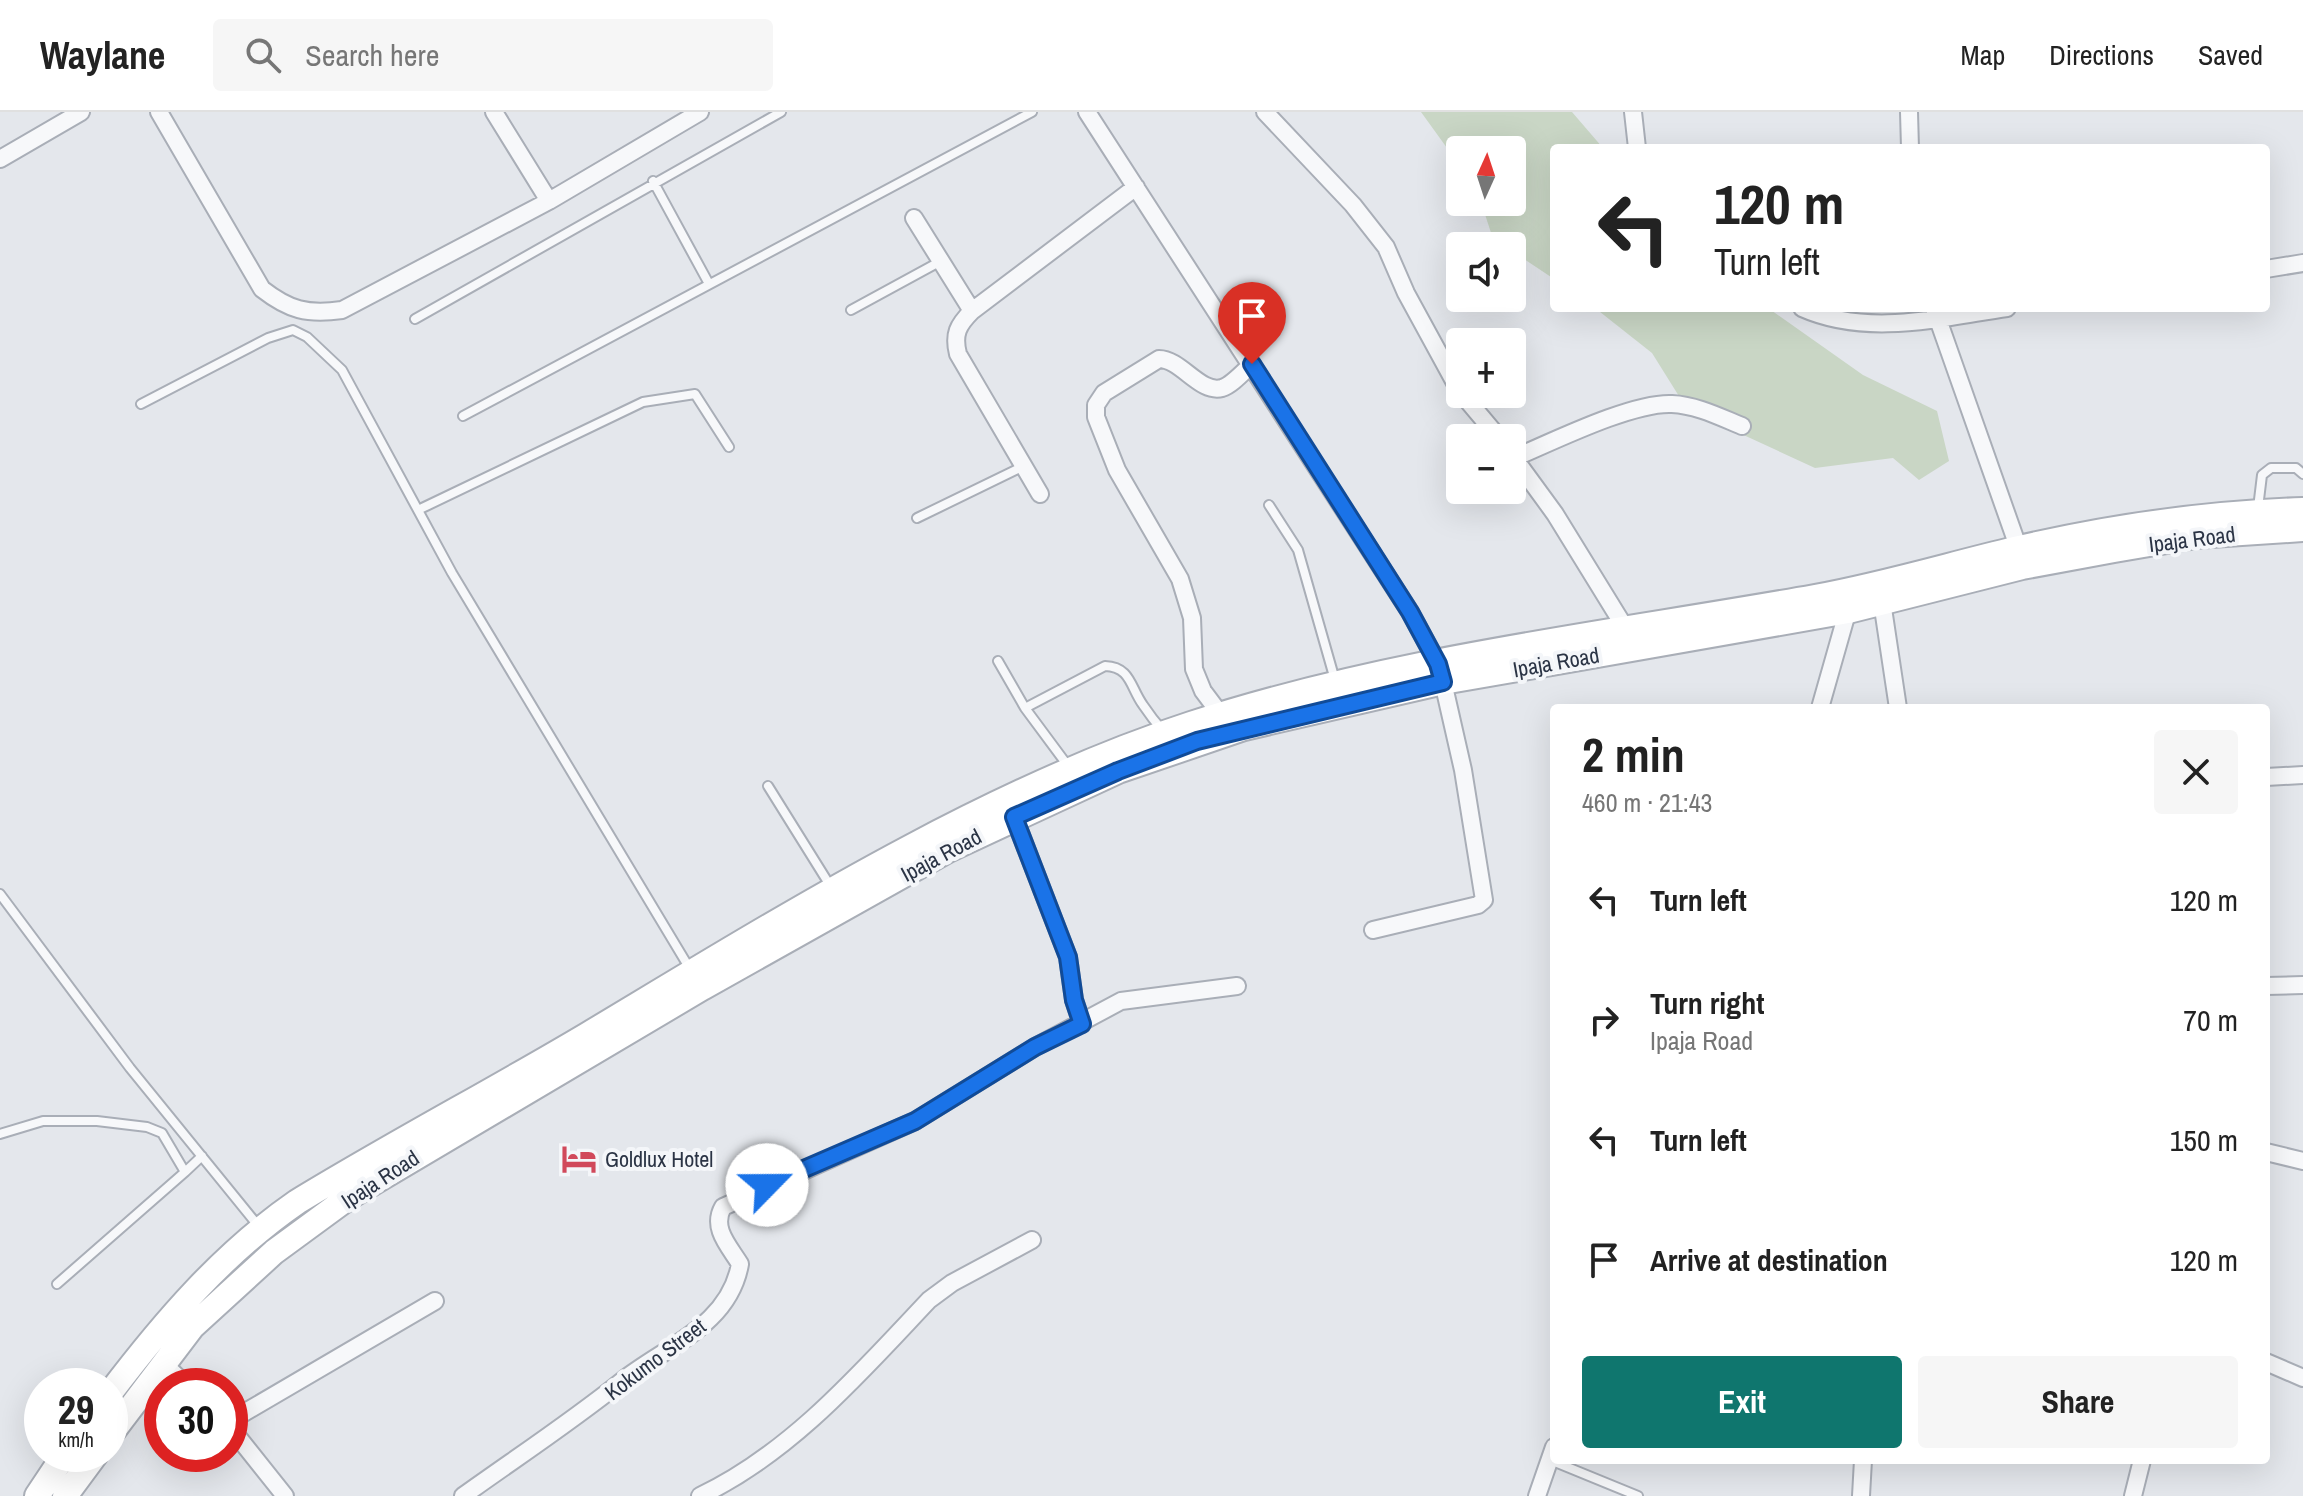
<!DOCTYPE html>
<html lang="en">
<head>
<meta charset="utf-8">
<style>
	:root { --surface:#fff; --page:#f6f6f6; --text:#222; --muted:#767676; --line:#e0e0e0; --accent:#0f766e }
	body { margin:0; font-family:"Archivo Narrow",sans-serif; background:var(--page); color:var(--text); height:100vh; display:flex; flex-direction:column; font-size:30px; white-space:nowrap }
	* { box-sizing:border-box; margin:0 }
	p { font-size:26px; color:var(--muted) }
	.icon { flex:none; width:44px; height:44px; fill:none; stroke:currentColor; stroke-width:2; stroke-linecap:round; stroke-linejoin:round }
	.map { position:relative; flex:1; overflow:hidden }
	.sheet { position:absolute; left:1550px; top:592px; width:720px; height:760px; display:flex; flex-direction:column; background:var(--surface); border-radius:8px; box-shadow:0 8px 32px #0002 }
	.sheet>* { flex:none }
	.banner { position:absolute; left:1550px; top:32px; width:720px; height:168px; border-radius:8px; box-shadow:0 8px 32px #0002; background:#fff; color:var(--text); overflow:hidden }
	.needle { width:52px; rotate:3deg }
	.controls { position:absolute; left:1446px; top:24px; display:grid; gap:16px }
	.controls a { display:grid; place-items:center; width:80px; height:80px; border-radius:8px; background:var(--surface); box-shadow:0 8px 32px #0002; font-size:40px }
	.speed { position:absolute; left:24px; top:1256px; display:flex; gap:16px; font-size:40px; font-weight:700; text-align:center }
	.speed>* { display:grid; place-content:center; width:104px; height:104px; border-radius:50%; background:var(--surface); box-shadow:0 8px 32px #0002; line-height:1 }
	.speed small { font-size:20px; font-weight:400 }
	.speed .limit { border:12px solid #d22; background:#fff; color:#111 }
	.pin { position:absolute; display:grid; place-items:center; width:68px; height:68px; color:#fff; margin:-82px -34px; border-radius:50% 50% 50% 0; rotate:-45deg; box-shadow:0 0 8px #0007 }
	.pin .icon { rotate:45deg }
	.me { position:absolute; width:88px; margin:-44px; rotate:67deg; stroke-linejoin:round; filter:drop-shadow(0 0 6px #0008) }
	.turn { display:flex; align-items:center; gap:28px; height:168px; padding:0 32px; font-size:36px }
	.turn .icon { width:104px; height:104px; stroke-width:2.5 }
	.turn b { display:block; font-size:56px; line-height:68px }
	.round { display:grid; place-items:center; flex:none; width:84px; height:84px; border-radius:8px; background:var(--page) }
	.overview { display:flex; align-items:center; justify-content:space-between; height:136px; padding:0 32px }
	h1 { font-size:48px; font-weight:800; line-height:60px }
	.cta { display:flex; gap:16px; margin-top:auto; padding:16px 32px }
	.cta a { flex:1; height:92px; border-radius:8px; background:var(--accent); color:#fff; font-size:32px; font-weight:800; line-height:92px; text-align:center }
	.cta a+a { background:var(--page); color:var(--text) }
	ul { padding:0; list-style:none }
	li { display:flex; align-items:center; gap:24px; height:120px; padding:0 32px }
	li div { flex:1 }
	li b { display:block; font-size:30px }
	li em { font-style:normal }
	header { display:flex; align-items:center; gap:48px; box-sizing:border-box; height:112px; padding:0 40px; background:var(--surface); border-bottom:2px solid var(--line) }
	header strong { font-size:38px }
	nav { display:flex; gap:44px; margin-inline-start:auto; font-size:28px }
	.search { width:560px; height:72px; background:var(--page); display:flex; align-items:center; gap:20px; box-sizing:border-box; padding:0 28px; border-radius:8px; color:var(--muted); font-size:30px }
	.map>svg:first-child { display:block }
	.green { fill:#c9d6c5 }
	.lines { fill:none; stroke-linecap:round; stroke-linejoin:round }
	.service-casing { stroke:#a9aeb7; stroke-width:12 }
	.minor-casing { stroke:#a9aeb7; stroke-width:20 }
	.secondary-casing { stroke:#a9aeb7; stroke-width:28 }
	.service { stroke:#f7f8fa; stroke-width:8 }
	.minor { stroke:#f7f8fa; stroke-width:16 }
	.secondary { stroke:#fff; stroke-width:24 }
	.route-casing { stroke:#114b97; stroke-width:20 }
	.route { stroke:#1a73e8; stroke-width:14 }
	.labels { text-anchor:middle; stroke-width:8; stroke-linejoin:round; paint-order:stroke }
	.street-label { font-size:22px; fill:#2b3445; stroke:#f4f6f9 }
	.poi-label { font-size:22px; fill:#2b3445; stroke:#f4f6f9; text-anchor:start }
</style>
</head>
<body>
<header>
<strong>Waylane</strong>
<div class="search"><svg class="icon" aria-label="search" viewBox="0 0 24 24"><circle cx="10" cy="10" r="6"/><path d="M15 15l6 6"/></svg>Search here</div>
<nav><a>Map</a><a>Directions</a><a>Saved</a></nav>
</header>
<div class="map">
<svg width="2303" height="1384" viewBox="0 0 2303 1384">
	<rect width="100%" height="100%" fill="#e4e7ec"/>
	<path class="green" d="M 1421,0 L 1572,0 L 1603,36 L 1554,36 L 1554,167 L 1512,139 L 1512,134 L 1493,127 L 1481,90 L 1512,90 L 1512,38 L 1460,38 L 1460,54 Z
		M 1595,196 L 1768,196 L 1863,263 L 1937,299 L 1949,349 L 1919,368 L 1893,346 L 1815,356 L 1687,297 L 1652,241 Z"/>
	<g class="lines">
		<g class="service-casing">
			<path id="service" d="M 653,69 L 708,170
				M 851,198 L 941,149
				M 415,207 L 781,0
				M 141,292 L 268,226 L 293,218 L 307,225 L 342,258 L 452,461 L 690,857
				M 463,304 L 1032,0
				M 1269,393 L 1298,438 L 1335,568
				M 2258,396 L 2262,363 L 2271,356 L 2296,356 L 2303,362
				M 420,397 L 643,290 L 695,282 L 729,335
				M 917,406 L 1024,354
				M 998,549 L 1025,596 L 1068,654
				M 1025,596 L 1105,554 C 1131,555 1130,575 1143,593 C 1149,602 1156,611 1163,619
				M 768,674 L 831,775
				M 0,782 L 130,956 L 260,1116
				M 0,1022 L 43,1009 L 97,1009 L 147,1015 L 162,1021 L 185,1060 L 202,1044
				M 57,1172 L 185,1060
				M 1550,1348 L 1638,1384"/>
		</g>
		<g class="minor-casing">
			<path id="minor" d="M 159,0 L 262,177 C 289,198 307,203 342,198 L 549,89 L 700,0
				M 494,0 L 549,89
				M 1087,0 L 1410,500 L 1438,552 L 1443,570 L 1463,658 L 1484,788 L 1478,793 L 1373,818
				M 1265,0 L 1353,93 L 1386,135 L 1406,181 L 1460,280
				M 1633,0 L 1637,36
				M 1909,0 L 1910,36
				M 0,47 L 81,0
				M 914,106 L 972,199
				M 2266,157 L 2303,151
				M 1802,196 C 1867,225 1939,206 2007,196
				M 1934,196 L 2021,443
				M 1462,282 L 1499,326
				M 1512,343 L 1555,402 L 1624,514
				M 1514,346 C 1552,330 1632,290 1672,292 C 1696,293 1720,305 1742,314
				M 1040,382 L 958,242 C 953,222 958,213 972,199 L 1136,75
				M 1881,483 L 1898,596
				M 1820,596 L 1849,494
				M 1221,603 L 1203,579 L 1194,557 L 1192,506 L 1180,467 L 1117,358 L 1096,305 L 1096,293 L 1104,281 L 1159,247 C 1181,247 1200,282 1222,276 C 1232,273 1244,259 1252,252
				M 2266,665 L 2303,663
				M 1014,705 L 1068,845 L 1074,888 L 1082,912
				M 2266,874 L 2303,873
				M 2266,1040 L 2303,1049
				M 2266,1250 L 2303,1266
				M 163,1251 L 187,1274
				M 230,1309 L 435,1189
				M 230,1315 L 285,1384
				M 463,1384 C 516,1346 571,1310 622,1269 C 666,1234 729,1214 740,1152 C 729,1134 711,1116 723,1095 L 915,1009 L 1035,935 L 1121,889 L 1237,874
				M 700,1384 C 791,1341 861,1260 929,1188 L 952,1171 L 1032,1128
				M 1537,1384 L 1554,1335
				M 1861,1384 L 1863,1348
				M 2133,1384 L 2142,1348"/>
		</g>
		<g class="secondary-casing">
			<path id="secondary" d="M 110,1281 C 164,1210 223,1141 297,1090 C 392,1032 491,980 587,923 C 774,811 984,679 1191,612 C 1393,546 1607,522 1815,485 C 1882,473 1948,453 2015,437 C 2109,415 2206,401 2303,398
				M 110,1323 L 192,1215 L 274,1140 L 349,1085 L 702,876 L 948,738 L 1118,659 L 1244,616 L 1443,570 L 1848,499 L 2022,455 L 2114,438 L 2196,424 L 2303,417
				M 37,1384 L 65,1342
				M 65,1384 L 96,1342"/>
		</g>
		<use href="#service" class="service"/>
		<use href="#minor" class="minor"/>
		<use href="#secondary" class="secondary"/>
	</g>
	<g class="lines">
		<g class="route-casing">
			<path id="route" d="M 767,1073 L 915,1009 L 1035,935 L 1082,912 L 1074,888 L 1068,845 L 1014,705 L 1118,659 L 1197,629 L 1443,570 L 1438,552 L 1410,500 L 1252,252"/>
		</g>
		<use href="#route" class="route"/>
	</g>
	<defs>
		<g id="hotel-bare" transform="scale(2.76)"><path d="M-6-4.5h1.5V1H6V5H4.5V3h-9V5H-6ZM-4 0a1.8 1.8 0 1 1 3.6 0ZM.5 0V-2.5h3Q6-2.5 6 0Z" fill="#d1495b" stroke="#f4f6f9" stroke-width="2.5" paint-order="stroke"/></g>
	</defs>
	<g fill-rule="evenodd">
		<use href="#hotel-bare" x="579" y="1047"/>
	</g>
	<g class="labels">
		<g class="street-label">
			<text transform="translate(2192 427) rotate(-7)" y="8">Ipaja Road</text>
			<text transform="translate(1556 550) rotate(-10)" y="8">Ipaja Road</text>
			<text transform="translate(941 743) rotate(-28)" y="8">Ipaja Road</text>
			<text transform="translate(380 1067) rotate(-33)" y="8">Ipaja Road</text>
			<text transform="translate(655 1247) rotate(-37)" y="8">Kokumo Street</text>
		</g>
		<g class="poi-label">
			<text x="605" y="1055">Goldlux Hotel</text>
		</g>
	</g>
</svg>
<div class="controls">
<a><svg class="needle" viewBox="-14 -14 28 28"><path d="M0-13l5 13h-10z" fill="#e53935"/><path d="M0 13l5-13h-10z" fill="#767676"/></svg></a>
<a><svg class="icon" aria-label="sound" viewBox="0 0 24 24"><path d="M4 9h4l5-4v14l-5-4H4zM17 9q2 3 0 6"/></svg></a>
<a>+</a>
<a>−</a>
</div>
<div class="speed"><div>29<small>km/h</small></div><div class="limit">30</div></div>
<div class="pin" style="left:1252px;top:252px;background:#d93025"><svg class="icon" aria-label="arrive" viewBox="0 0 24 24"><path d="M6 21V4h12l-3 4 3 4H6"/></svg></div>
<svg class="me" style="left:767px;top:1073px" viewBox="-20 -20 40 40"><circle r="19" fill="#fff"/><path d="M0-13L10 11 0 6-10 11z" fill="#1a73e8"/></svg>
<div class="banner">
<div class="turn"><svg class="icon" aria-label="left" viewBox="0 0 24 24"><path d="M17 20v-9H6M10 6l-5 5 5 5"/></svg><div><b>120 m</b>Turn left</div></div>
</div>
<section class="sheet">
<div class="overview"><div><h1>2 min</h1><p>460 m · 21:43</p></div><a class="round"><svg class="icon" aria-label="close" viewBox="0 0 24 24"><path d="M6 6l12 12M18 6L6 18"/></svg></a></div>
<ul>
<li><svg class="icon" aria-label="left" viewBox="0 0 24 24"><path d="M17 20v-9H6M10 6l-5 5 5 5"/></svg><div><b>Turn left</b></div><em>120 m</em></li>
<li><svg class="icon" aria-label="right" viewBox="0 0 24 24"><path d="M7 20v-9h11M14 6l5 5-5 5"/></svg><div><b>Turn right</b><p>Ipaja Road</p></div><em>70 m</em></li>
<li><svg class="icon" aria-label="left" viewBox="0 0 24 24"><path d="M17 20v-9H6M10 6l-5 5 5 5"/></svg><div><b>Turn left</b></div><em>150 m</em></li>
<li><svg class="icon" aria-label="arrive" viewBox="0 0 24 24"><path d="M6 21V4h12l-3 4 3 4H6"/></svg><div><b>Arrive at destination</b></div><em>120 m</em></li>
</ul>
<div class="cta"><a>Exit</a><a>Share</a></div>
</section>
</div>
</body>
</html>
